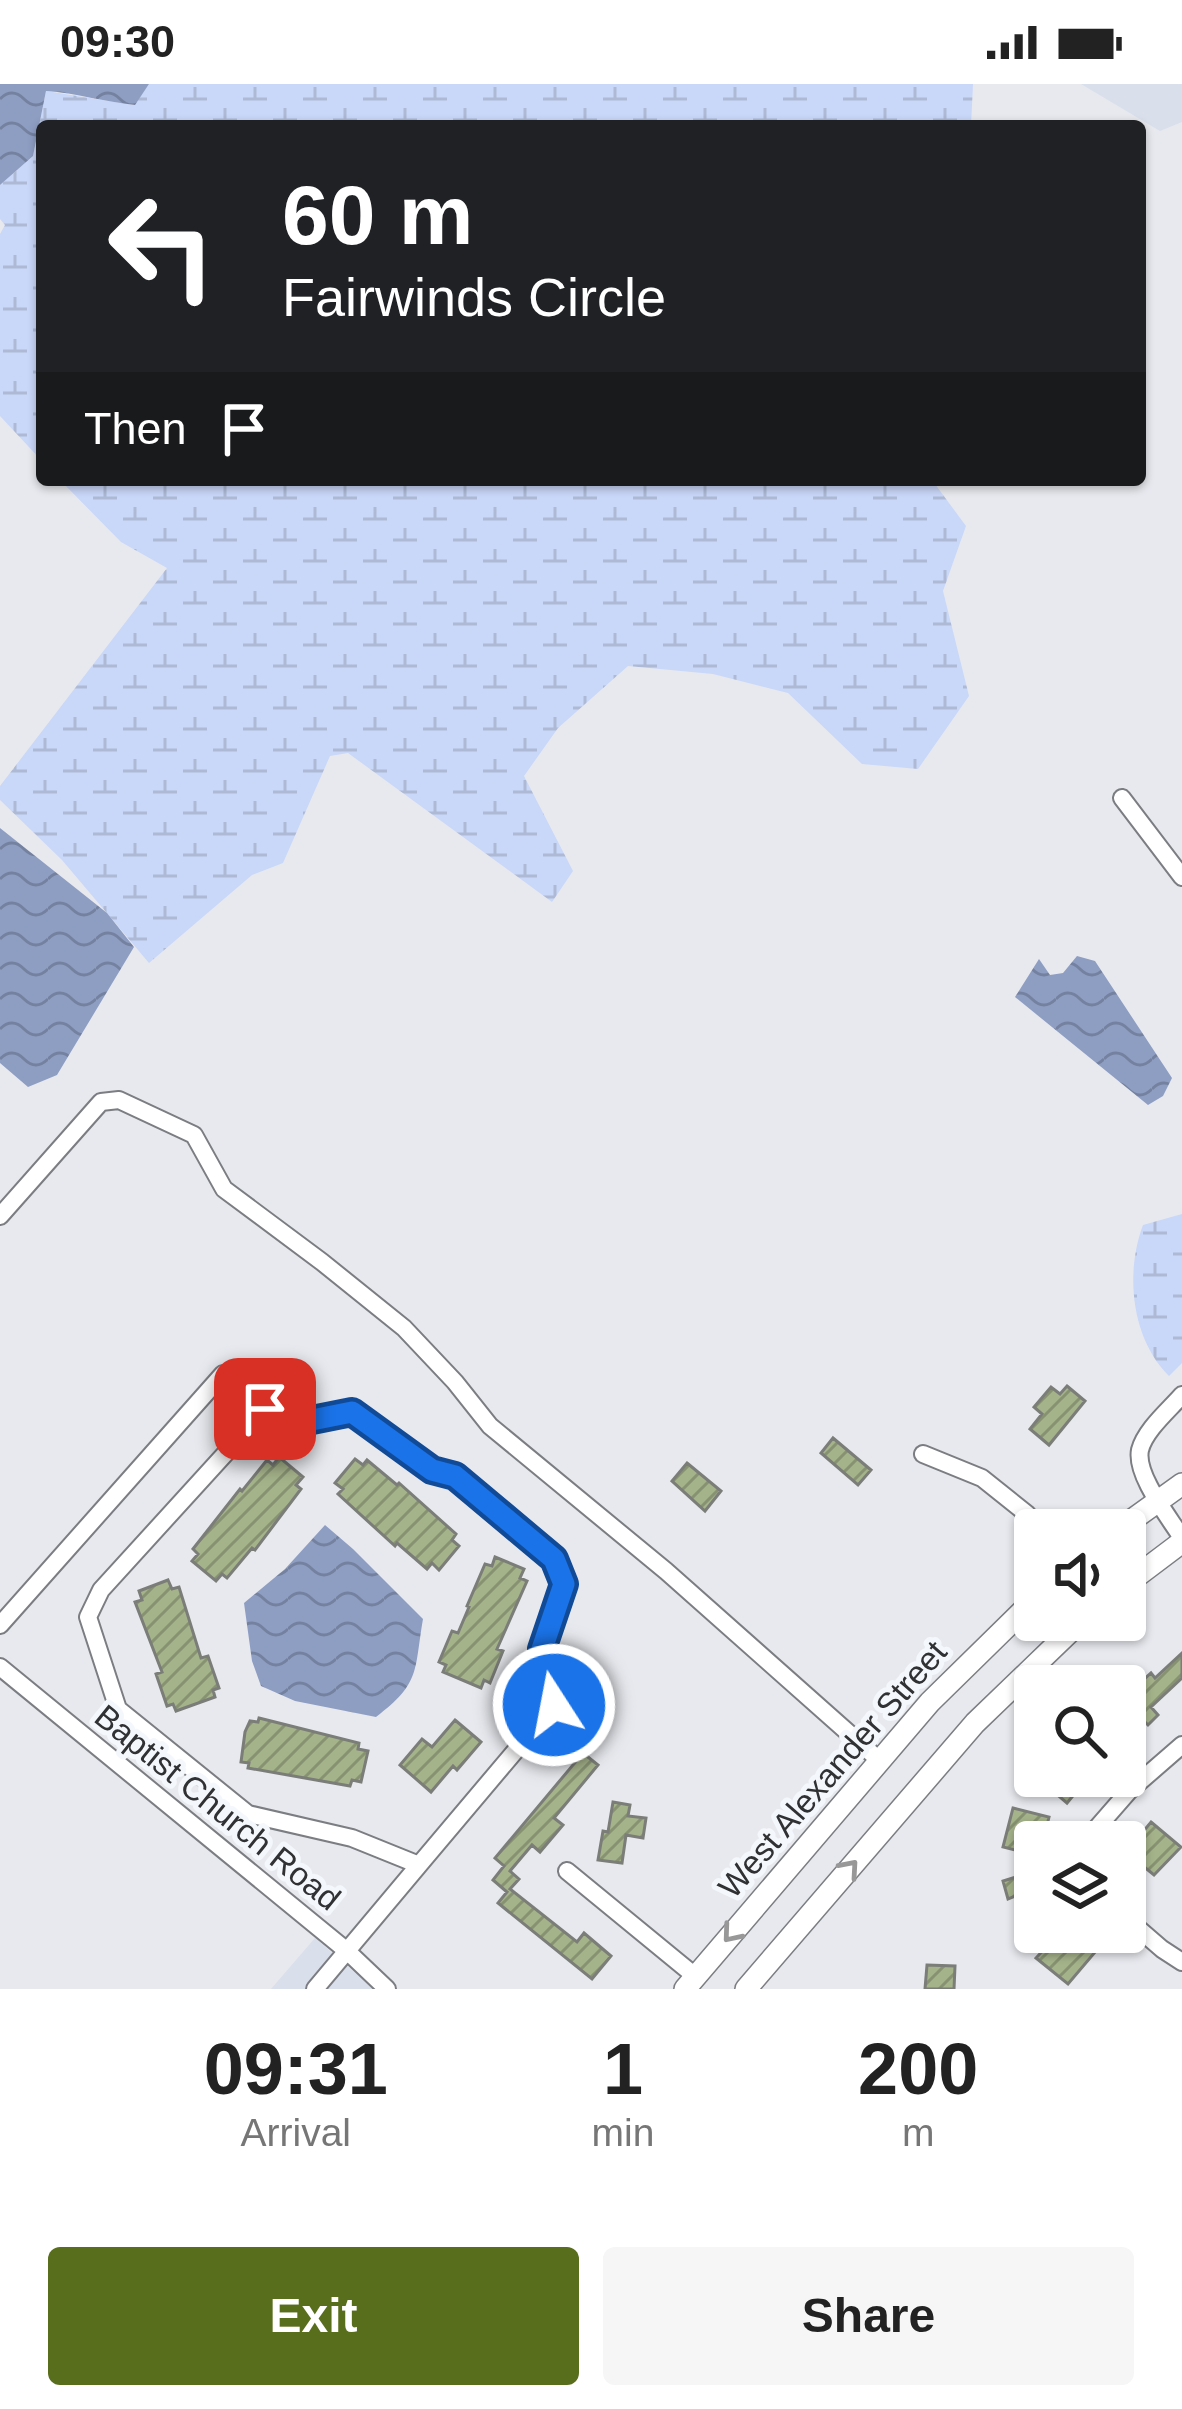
<!DOCTYPE html>
<html lang="en">
<head>
<meta charset="utf-8">
<style>
	:root { --surface:#fff; --page:#f6f6f6; --text:#222; --muted:#767676; --accent:#596e1d }
	body { margin:0; font-family:Arial,sans-serif; background:var(--page); color:var(--text); height:100vh; display:flex; flex-direction:column; font-size:45px; white-space:nowrap }
	* { box-sizing:border-box; margin:0 }
	p { font-size:39px; color:var(--muted) }
	.icon { flex:none; width:66px; height:66px; fill:none; stroke:currentColor; stroke-width:2; stroke-linecap:round; stroke-linejoin:round }
	.map { position:relative; height:1905px; overflow:hidden }
	.sheet { display:flex; flex-direction:column; background:var(--surface); flex:1 }
	.sheet>* { flex:none }
	.banner { position:absolute; left:36px; top:36px; width:1110px; height:366px; border-radius:12px; box-shadow:0 3px 9px #0004; background:#202124; color:#fff; overflow:hidden }
	.tools { position:absolute; left:1014px; top:1425px; display:grid; gap:24px }
	.tools a { display:grid; place-items:center; width:132px; height:132px; border-radius:12px; background:var(--surface); box-shadow:0 3px 9px #0004; font-size:60px }
	.pin { position:absolute; display:grid; place-items:center; width:102px; height:102px; color:#fff; margin:-51px; border-radius:24px; box-shadow:0 6px 18px #0006 }
	.me { position:absolute; width:132px; margin:-66px; rotate:349deg; stroke-linejoin:round; filter:drop-shadow(0 0 9px #0008) }
	.turn { display:flex; align-items:center; gap:42px; height:252px; padding:0 48px; font-size:54px }
	.turn .icon { width:156px; height:156px; stroke-width:2.5 }
	.turn b { display:block; font-size:84px; line-height:102px }
	.then { display:flex; align-items:center; height:114px; padding:0 48px; background:#0003; gap:24px; font-size:45px }
	.eta { display:flex; justify-content:space-evenly; align-items:center; height:204px; text-align:center }
	.eta b { font-size:72px; font-weight:600; line-height:84px }
	.cta { display:flex; gap:24px; margin-top:auto; padding:24px 48px }
	.cta a { flex:1; height:138px; border-radius:12px; background:var(--accent); color:#fff; font-size:48px; font-weight:600; line-height:138px; text-align:center }
	.cta a+a { background:var(--page); color:var(--text) }
	.status { display:flex; justify-content:space-between; align-items:center; height:84px; padding:0 60px; background:var(--surface); direction:ltr }
	.status svg { height:33px; fill:currentColor }
	.map>svg:first-child { display:block }
	.built { fill:#d9dfeb }
	.wetland { fill:url(#wetland-marsh) }
	.water { fill:url(#water-waves) }
	.building { fill:url(#building-hatch); stroke:#7b7d78; stroke-width:3 }
	.lines { fill:none; stroke-linecap:round; stroke-linejoin:round }
	.minor-casing { stroke:#7b7d82; stroke-width:20 }
	.major-casing { stroke:#7b7d82; stroke-width:24 }
	.minor { stroke:#fff; stroke-width:16 }
	.major { stroke:#fff; stroke-width:21 }
	.oneway { stroke:#989899 }
	.route-casing { stroke:#114b97; stroke-width:30 }
	.route { stroke:#1a73e8; stroke-width:21 }
	.labels { text-anchor:middle; stroke-width:10; stroke-linejoin:round; paint-order:stroke }
	.street-label { font-size:33px; fill:#303133; stroke:#f4f7fc }
</style>
</head>
<body>
<div class="status"><b>09:30</b><svg viewBox="0 0 49 12"><path d="M0 12V9h3v3zM5 12V6h3v6zM10 12V3h3v9zM15 12V0h3v12zM26 1h20v11H26zM47 4h2v5h-2z"/></svg></div>
<div class="map">
<svg width="1182" height="1905" viewBox="0 0 1182 1905">
	<defs>
		<pattern id="wetland-marsh" width="20" height="14" patternUnits="userSpaceOnUse" patternTransform="scale(3)"><rect width="20" height="14" fill="#c9d7f8"/><path d="M1 5h8M5 5V1M11 12h8M15 12V8" fill="none" stroke="#adb9d5"/></pattern>
		<pattern id="water-waves" width="16" height="10" patternUnits="userSpaceOnUse" patternTransform="scale(3)"><rect width="16" height="10" fill="#8e9ec3"/><path d="M0 5q4-4 8 0t8 0" fill="none" stroke="#74819f"/></pattern>
		<pattern id="building-hatch" width="6" height="6" patternUnits="userSpaceOnUse" patternTransform="scale(3)"><rect width="6" height="6" fill="#a5b38b"/><path d="M-1 1l2-2M0 6l6-6M5 7l2-2" fill="none" stroke="#879272"/></pattern>
	</defs>
	<rect width="100%" height="100%" fill="#e7e9ee"/>
	<path class="built" d="M 1081,0 L 1182,0 L 1182,38 L 1160,47 Z
		M 315,1854 L 374,1905 L 271,1905 Z"/>
	<path class="wetland" d="M 149,0 L 973,0 L 971,42 L 42,42 L 42,377 L 0,332 L 0,150 L 5,141 L 0,135 L 0,101 L 33,72 L 46,7 L 134,21 Z
		M 60,396 L 932,396 L 966,442 L 943,507 L 969,612 L 918,685 L 862,680 L 788,609 L 713,590 L 628,582 L 558,644 L 524,692 L 573,787 L 552,818 L 348,669 L 330,672 L 283,779 L 252,791 L 149,879 L 62,776 L 0,716 L 0,702 L 167,484 L 121,458 Z
		M 1182,1130 L 1182,1279 L 1169,1292 C 1131,1254 1125,1189 1143,1141 Z"/>
	<path class="water" d="M 0,0 L 149,0 L 135,21 C 105,18 76,9 46,7 L 33,72 L 0,101 Z
		M 0,744 L 107,829 L 134,863 L 57,991 L 28,1003 L 0,979 Z
		M 1077,872 L 1095,877 L 1172,994 L 1163,1012 L 1148,1021 L 1015,913 L 1039,875 L 1050,891 L 1063,889 Z
		M 325,1441 L 353,1465 L 423,1535 C 414,1587 421,1599 376,1633 L 295,1617 L 261,1602 L 252,1577 L 244,1519 L 285,1485 Z"/>
	<path class="building" d="M 1067,1302 L 1085,1317 L 1049,1361 L 1030,1345 L 1042,1330 L 1034,1323 L 1051,1303 L 1060,1310 Z
		M 833,1354 L 871,1386 L 858,1401 L 821,1369 Z
		M 279,1373 L 303,1393 L 296,1401 L 301,1405 L 255,1466 L 252,1464 L 227,1494 L 222,1490 L 216,1497 L 192,1477 L 198,1470 L 193,1465 L 240,1405 L 242,1407 L 267,1376 L 273,1381 Z
		M 355,1375 L 363,1381 L 367,1376 L 397,1401 L 399,1399 L 456,1450 L 452,1456 L 459,1462 L 439,1486 L 432,1479 L 427,1485 L 397,1459 L 395,1462 L 338,1410 L 343,1405 L 335,1399 Z
		M 687,1379 L 721,1407 L 705,1427 L 672,1397 Z
		M 495,1473 L 524,1485 L 520,1494 L 527,1497 L 497,1565 L 503,1567 L 490,1599 L 484,1596 L 481,1604 L 443,1588 L 446,1581 L 439,1578 L 452,1547 L 458,1549 L 469,1523 L 467,1522 L 485,1480 L 492,1482 Z
		M 168,1496 L 172,1505 L 179,1503 L 201,1574 L 208,1572 L 219,1604 L 213,1606 L 215,1613 L 176,1627 L 173,1620 L 167,1622 L 156,1590 L 162,1588 L 135,1518 L 142,1516 L 139,1507 Z
		M 1182,1569 L 1182,1594 L 1151,1623 L 1158,1631 L 1148,1641 L 1144,1637 L 1125,1655 L 1125,1598 L 1132,1606 L 1151,1589 L 1155,1594 Z
		M 259,1634 L 359,1659 L 358,1665 L 368,1667 L 361,1698 L 352,1696 L 350,1702 L 248,1684 L 249,1679 L 241,1678 L 245,1648 L 250,1637 L 258,1638 Z
		M 455,1636 L 481,1658 L 457,1686 L 453,1682 L 431,1708 L 400,1681 L 422,1655 L 432,1663 Z
		M 583,1669 L 598,1681 L 554,1734 L 563,1741 L 540,1768 L 532,1761 L 510,1787 L 519,1795 L 510,1805 L 577,1858 L 584,1849 L 611,1872 L 592,1895 L 498,1819 L 507,1808 L 493,1796 L 504,1782 L 495,1774 Z
		M 1049,1692 L 1085,1692 L 1073,1705 L 1076,1708 L 1067,1719 L 1054,1708 L 1060,1702 Z
		M 613,1718 L 630,1721 L 628,1732 L 646,1734 L 643,1754 L 626,1751 L 622,1779 L 598,1776 L 603,1747 L 608,1748 Z
		M 1013,1724 L 1049,1733 L 1045,1749 L 1029,1745 L 1023,1768 L 1003,1763 Z
		M 1151,1738 L 1181,1763 L 1154,1791 L 1132,1773 L 1143,1760 L 1137,1755 Z
		M 1035,1787 L 1035,1827 L 1024,1831 L 1018,1811 L 1008,1815 L 1003,1797 Z
		M 1060,1848 L 1078,1863 L 1083,1856 L 1096,1867 L 1068,1900 L 1036,1874 Z
		M 927,1881 L 955,1882 L 954,1905 L 925,1905 Z"/>
	<g class="lines">
		<g class="minor-casing">
			<path id="minor" d="M 1122,714 L 1182,793
				M 0,1132 L 101,1018 L 119,1016 L 194,1051 L 224,1105 L 322,1178 L 404,1244 L 455,1298 L 490,1342 L 666,1487 L 879,1676
				M 1182,1311 C 1169,1326 1145,1346 1140,1366 C 1135,1391 1169,1433 1182,1454
				M 265,1326 L 312,1336 L 352,1328 L 432,1386 L 455,1392 L 554,1475 L 564,1500 L 542,1565 L 554,1621 L 419,1781 L 352,1754 L 248,1730 L 118,1625 L 88,1533 L 101,1506 Z
				M 923,1370 L 982,1394 L 1027,1430 L 1041,1446
				M 0,1541 L 223,1290
				M 0,1583 L 347,1867 L 387,1905
				M 1087,1758 L 1088,1754 L 1129,1707 L 1182,1661
				M 567,1787 L 695,1892
				M 1125,1833 L 1162,1865 L 1182,1878
				M 315,1905 L 419,1781"/>
		</g>
		<g class="major-casing">
			<path id="major" d="M 1118,1446 L 1182,1400
				M 1125,1501 L 1182,1458
				M 685,1905 L 930,1618 L 1035,1515
				M 746,1905 L 975,1639 L 1082,1536"/>
		</g>
		<use href="#minor" class="minor"/>
		<use href="#major" class="major"/>
	</g>
	<defs><path id="oneway-chevron" d="M-2-3.5L2.5 0L-2 3.5" fill="none" stroke-width="1.6" stroke-linecap="round" stroke-linejoin="round" transform="scale(3)"/></defs>
	<g class="oneway">
		<use href="#oneway-chevron" transform="translate(850 1784) rotate(-49)"/>
		<use href="#oneway-chevron" transform="translate(731 1850) rotate(130)"/>
	</g>
	<g class="lines">
		<g class="route-casing">
			<path id="route" d="M 265,1325 L 312,1336 L 352,1328 L 432,1386 L 455,1392 L 554,1475 L 564,1500 L 542,1565 L 554,1621"/>
		</g>
		<use href="#route" class="route"/>
	</g>
	<g class="labels">
		<g class="street-label">
			<text transform="translate(832 1685) rotate(-49)" y="12">West Alexander Street</text>
			<text transform="translate(218 1723) rotate(39)" y="12">Baptist Church Road</text>
		</g>
	</g>
</svg>
<div class="tools">
<a><svg class="icon" aria-label="sound" viewBox="0 0 24 24"><path d="M4 9h4l5-4v14l-5-4H4zM17 9q2 3 0 6"/></svg></a>
<a><svg class="icon" aria-label="search" viewBox="0 0 24 24"><circle cx="10" cy="10" r="6"/><path d="M15 15l6 6"/></svg></a>
<a><svg class="icon" aria-label="layers" viewBox="0 0 24 24"><path d="M12 4l9 5-9 5-9-5zM3 14l9 5 9-5"/></svg></a>
</div>
<div class="pin" style="left:265px;top:1325px;background:#d93025"><svg class="icon" aria-label="arrive" viewBox="0 0 24 24"><path d="M6 21V4h12l-3 4 3 4H6"/></svg></div>
<svg class="me" style="left:554px;top:1621px" viewBox="-20 -20 40 40"><circle r="17" fill="#1a73e8" stroke="#fff" stroke-width="3"/><path d="M0-11L8 9 0 5-8 9z" fill="#fff"/></svg>
<div class="banner">
<div class="turn"><svg class="icon" aria-label="left" viewBox="0 0 24 24"><path d="M17 20v-9H6M10 6l-5 5 5 5"/></svg><div><b>60 m</b>Fairwinds Circle</div></div>
<div class="then">Then<svg class="icon" aria-label="arrive" viewBox="0 0 24 24"><path d="M6 21V4h12l-3 4 3 4H6"/></svg></div>
</div>
</div>
<section class="sheet">
<div class="eta">
<div><b>09:31</b><p>Arrival</p></div>
<div><b>1</b><p>min</p></div>
<div><b>200</b><p>m</p></div>
</div>
<div class="cta"><a>Exit</a><a>Share</a></div>
</section>
</body>
</html>
